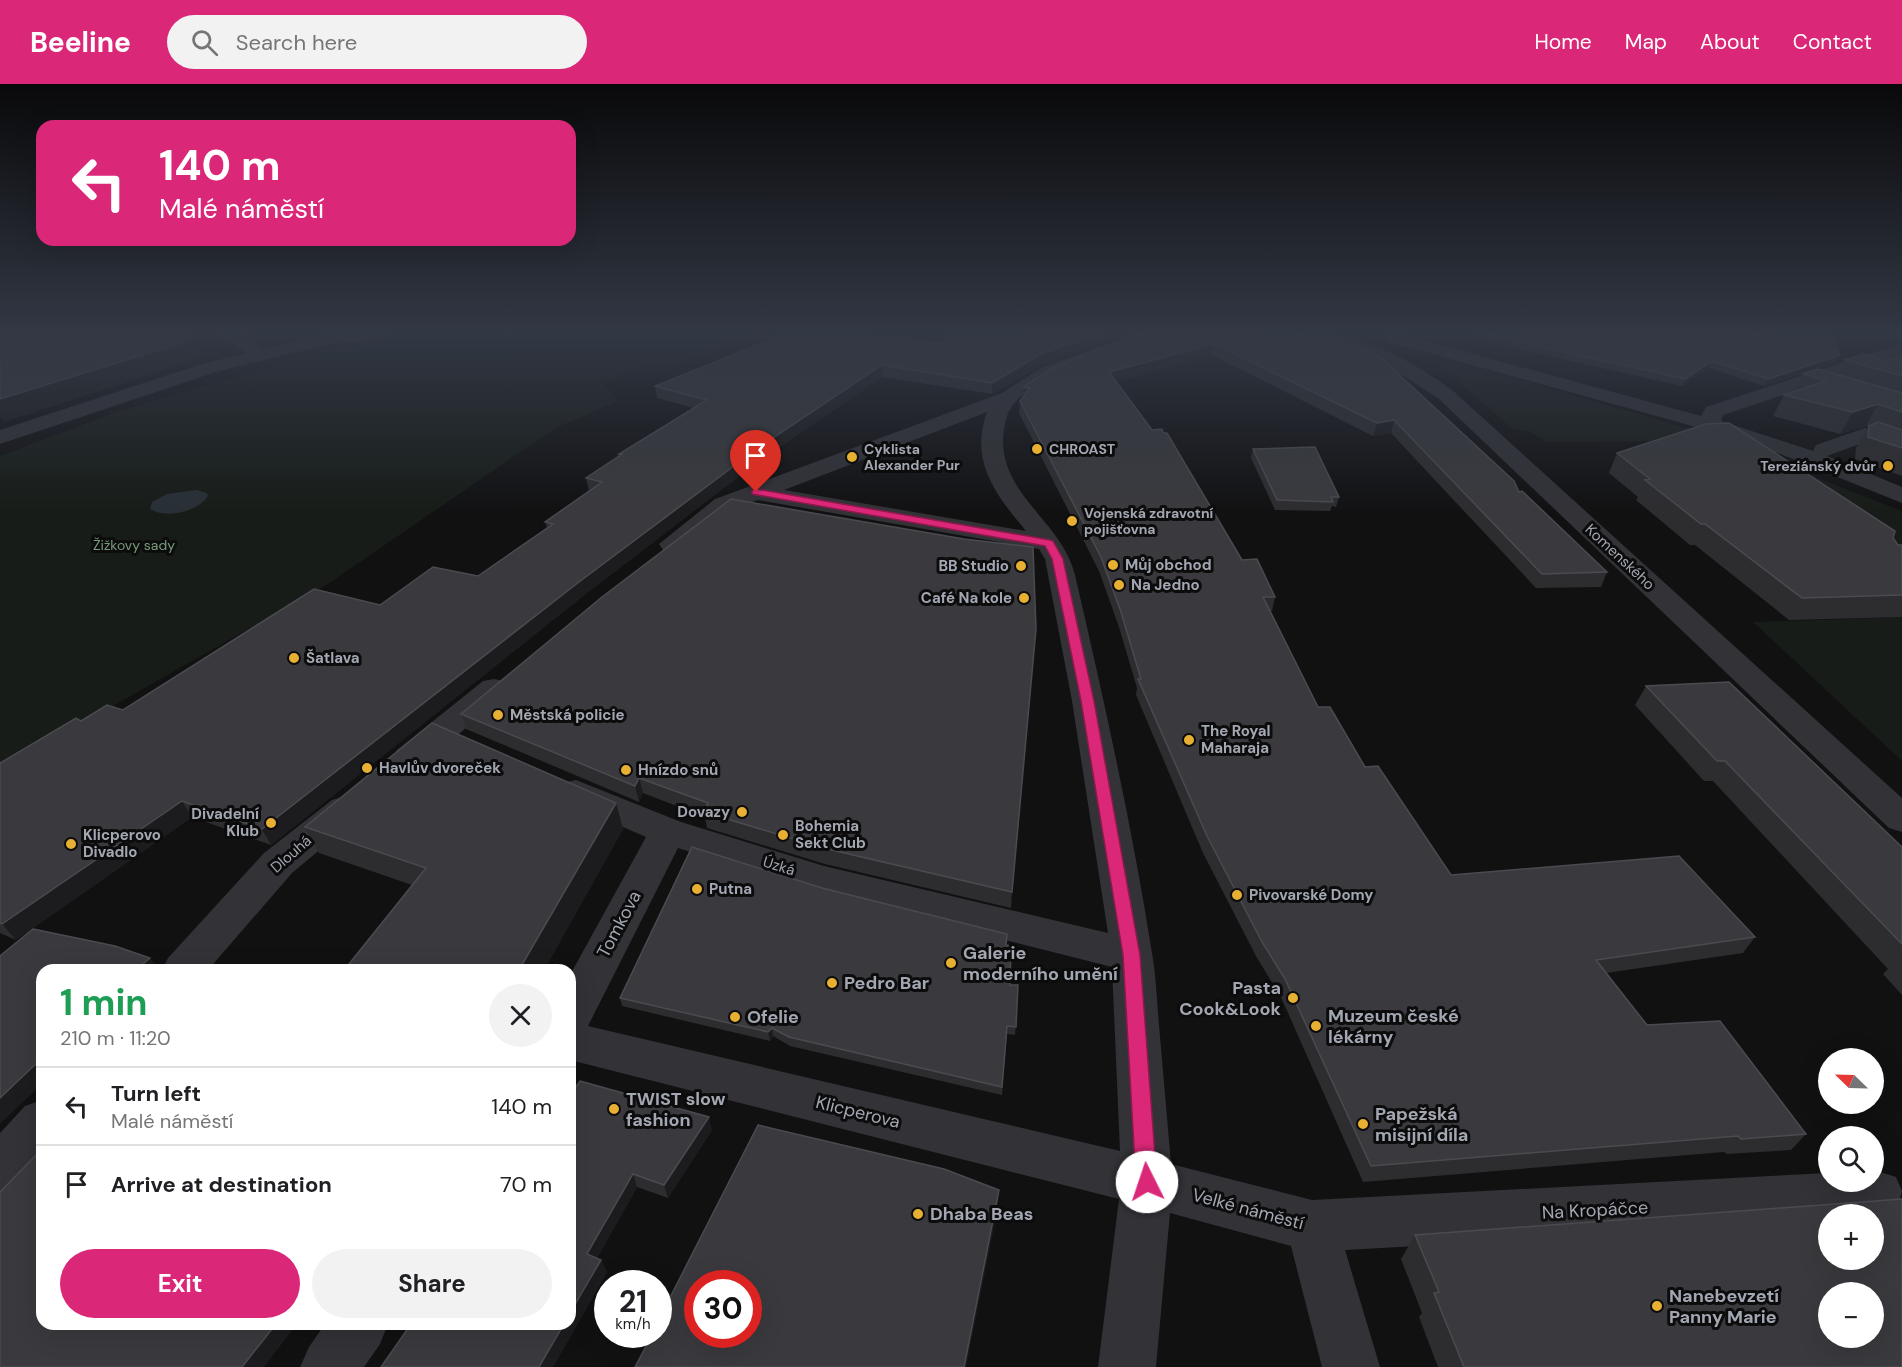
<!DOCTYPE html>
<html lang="en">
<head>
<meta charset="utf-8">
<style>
	:root { --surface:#fff; --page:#f2f2f2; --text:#202124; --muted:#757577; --line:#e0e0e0; --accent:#db2777 }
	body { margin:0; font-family:"DM Sans",sans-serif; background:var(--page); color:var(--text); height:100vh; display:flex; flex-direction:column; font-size:22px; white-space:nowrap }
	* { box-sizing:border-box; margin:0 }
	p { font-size:20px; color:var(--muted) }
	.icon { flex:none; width:33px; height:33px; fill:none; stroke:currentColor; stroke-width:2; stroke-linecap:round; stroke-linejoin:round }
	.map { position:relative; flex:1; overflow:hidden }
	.details { position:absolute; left:36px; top:880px; width:540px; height:366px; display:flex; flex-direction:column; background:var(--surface); border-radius:18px; box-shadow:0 6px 24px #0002 }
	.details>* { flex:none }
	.top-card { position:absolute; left:36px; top:36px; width:540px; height:126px; border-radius:18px; box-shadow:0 6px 24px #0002; background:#db2777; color:#fff; overflow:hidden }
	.needle { width:39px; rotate:293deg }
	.fabs { position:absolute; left:1818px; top:964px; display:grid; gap:12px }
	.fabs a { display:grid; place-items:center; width:66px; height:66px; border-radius:50%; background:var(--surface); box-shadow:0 6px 24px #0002; font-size:30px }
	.speed { position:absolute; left:594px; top:1186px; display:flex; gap:12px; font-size:30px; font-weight:700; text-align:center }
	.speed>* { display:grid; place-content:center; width:78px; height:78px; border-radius:50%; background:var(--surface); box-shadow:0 6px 24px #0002; line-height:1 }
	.speed small { font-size:15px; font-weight:400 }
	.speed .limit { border:9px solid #d22; background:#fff; color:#111 }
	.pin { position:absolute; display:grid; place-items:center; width:51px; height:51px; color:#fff; margin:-62px -26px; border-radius:50% 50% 50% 0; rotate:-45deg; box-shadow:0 0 6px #0007 }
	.pin .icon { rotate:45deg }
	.me { position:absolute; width:66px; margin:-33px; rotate:356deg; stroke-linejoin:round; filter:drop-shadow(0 0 4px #0008) }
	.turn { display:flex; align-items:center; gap:21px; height:126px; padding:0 24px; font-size:27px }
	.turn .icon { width:78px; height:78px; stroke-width:2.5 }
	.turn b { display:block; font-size:42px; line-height:51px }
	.round { display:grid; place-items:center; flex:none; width:63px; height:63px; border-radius:32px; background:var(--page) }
	.headline { display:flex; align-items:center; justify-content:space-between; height:102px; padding:0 24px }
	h1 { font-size:36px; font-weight:700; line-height:45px; color:#1e9e55 }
	.primary-button { display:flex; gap:12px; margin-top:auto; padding:12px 24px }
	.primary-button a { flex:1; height:69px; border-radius:36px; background:var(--accent); color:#fff; font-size:24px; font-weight:700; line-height:69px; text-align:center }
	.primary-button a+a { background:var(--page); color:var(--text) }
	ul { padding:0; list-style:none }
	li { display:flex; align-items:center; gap:18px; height:78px; padding:0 24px; border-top:2px solid var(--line) }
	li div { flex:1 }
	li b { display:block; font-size:22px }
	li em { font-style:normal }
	header { display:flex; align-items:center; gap:36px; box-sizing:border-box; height:84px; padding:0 30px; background:var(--accent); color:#fff }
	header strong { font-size:28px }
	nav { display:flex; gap:33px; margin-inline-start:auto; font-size:21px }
	.search { width:420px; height:54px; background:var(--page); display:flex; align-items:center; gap:15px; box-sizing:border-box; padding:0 21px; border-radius:33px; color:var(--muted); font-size:22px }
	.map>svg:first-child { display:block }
	.green { fill:#171c18 }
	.water { fill:#282f35 }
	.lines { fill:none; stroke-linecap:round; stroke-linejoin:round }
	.minor { fill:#323237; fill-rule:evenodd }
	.wall { fill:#2d2d30 }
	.shaded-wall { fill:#1c1c1e }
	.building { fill:#3a3a3e; stroke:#4a4b50; stroke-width:1.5; fill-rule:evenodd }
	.route { fill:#db2777; stroke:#8e194d; stroke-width:1.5 }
	.poi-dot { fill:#e8b033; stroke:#0c0c0d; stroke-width:2 }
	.labels { text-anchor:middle; stroke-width:6; stroke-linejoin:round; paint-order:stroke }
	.far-poi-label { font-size:14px; font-weight:bold; fill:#a3a7b2; stroke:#0c0c0d; text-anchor:start }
	.far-park-label { font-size:14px; fill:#7a9c7d; stroke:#0c0c0d }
	.street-label { font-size:15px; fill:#a3a7b2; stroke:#0c0c0d }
	.poi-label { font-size:15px; font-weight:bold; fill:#a3a7b2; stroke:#0c0c0d; text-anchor:start }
	.near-street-label { font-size:18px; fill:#a3a7b2; stroke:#0c0c0d }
	.near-poi-label { font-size:18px; font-weight:bold; fill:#a3a7b2; stroke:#0c0c0d; text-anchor:start }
</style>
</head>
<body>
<header>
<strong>Beeline</strong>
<div class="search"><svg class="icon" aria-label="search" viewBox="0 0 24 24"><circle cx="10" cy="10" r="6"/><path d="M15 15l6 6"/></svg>Search here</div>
<nav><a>Home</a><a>Map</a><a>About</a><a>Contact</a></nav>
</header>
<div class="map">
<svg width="1902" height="1283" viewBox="0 0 1902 1283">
	<rect width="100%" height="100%" fill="#111112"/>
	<path class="green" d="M 417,249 L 760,249 L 671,282 L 655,278 L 604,299 L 618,317 L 561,342 L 538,356 L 328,500 L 0,686 L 0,372 L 122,326 L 332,265 Z
		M 1454,277 L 1687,344 L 1715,354 L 1902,427 L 1902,480 L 1721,357 L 1546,358 L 1531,348 L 1511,344 L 1439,280 Z
		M 1902,533 L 1902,677 L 1753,538 Z"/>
	<path class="water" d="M 196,406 L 207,409 L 208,412 C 198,428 165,435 150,425 L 152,418 L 167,410 Z"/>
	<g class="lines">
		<path class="minor" d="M 218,249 L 239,249 L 264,265 L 330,249 L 394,249 L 385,254 L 325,261 L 216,288 L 0,360 L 0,346 L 202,280 L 246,269 Z
			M 1137,249 L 1164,249 L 1161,253 C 1125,265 1018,294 1007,332 C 985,405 1061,432 1075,491 C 1104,616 1132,742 1152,869 C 1156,892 1157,917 1159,941 C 1163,987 1167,1033 1171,1080 L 1312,1116 L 1828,1089 L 1828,1098 L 1874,1098 L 1874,1086 L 1896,1093 L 1902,1107 L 1896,1129 L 1874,1136 L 1874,1131 L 1828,1131 L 1828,1139 L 1345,1166 L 1380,1283 L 1322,1283 L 1291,1162 L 1170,1129 L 1156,1283 L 1098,1283 L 1119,1115 L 570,976 L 570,891 L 646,753 L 563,717 L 558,708 L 563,699 L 576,696 L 681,738 L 824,782 L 1108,849 L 1072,617 L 1045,475 L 1039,465 L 758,416 L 733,425 L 681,466 L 672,468 L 663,466 L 659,460 L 715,415 L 1002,309 L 1041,284 ZM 987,328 C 969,377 996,411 1026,447 L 784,406 ZM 678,764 L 824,810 L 1112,883 L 1120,1067 L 588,942 Z
			M 1305,249 C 1358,248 1410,275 1452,306 L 1902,714 L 1902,748 L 1889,744 L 1438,314 L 1391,284 L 1308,253 Z
			M 1396,249 L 1701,332 L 1706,323 L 1902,259 L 1902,271 L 1723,331 L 1721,337 L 1813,367 L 1816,361 L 1865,344 L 1902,357 L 1902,371 L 1865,358 L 1827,372 L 1902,403 L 1902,419 L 1783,371 L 1725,351 L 1389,258 L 1386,254 L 1389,250 Z
			M 494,595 L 505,597 L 510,604 L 505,611 L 421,682 L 409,685 L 397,682 L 392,674 L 397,666 L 483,597 Z
			M 345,712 L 358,716 L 363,725 L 358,734 L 292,789 L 208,886 L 162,886 L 168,874 L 264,769 L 332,716 Z
			M 42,1016 L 42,1073 L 18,1101 L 0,1108 L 0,1049 L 25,1022 Z
			M 325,1240 L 388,1240 L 380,1260 L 364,1283 L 300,1283 L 309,1263 Z"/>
	</g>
	<path class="wall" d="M 1148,249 L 1293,249 L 1519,408 L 1607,488 L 1601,503 L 1536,504 L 1391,349 L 1373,352 L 1212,271 L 1116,298 L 1152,346 L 1163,349 L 1242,476 L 1275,513 L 1272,527 L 1270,527 L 1318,623 L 1451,791 L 1755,853 L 1743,869 L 1606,889 L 1647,941 L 1806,1050 L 1791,1066 L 1727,1070 L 1724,1068 L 1363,1098 L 1280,911 L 1257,874 L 1203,769 L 1136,611 L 1137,604 L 1119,543 L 1099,487 L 1019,329 L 1020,317 L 1022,314 L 1023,303 Z
		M 1461,249 L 1751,249 L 1767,251 L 1767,249 L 1831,249 L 1840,271 L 1837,278 L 1764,302 L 1709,284 L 1682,302 L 1552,273 Z
		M 858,251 L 1040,282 L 992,310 L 882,293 L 759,377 L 583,512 L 271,761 L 192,733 L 16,856 L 0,849 L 0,679 L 81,637 L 123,626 L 380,521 L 478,492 L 547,444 L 545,438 L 589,407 L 586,394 L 619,372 L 619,370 L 694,324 L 657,314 L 655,302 Z
		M 1902,272 L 1902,392 L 1855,375 L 1856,364 L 1868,343 L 1866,342 L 1840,350 L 1773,332 L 1784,311 L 1793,308 L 1803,290 L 1837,290 L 1845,276 L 1886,277 Z
		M 1253,365 L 1339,413 L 1336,423 L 1332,422 L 1330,427 L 1275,426 L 1251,374 Z
		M 1617,369 L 1893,454 L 1898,461 L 1902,461 L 1902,533 L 1789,536 L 1695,461 L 1690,461 L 1636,416 L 1638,413 L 1609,389 Z
		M 964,455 L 1033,463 L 1011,824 L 825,780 L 707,744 L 705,733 L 643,709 L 639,718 L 466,645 L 461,630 Z
		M 1646,602 L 1902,763 L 1902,911 L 1883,890 L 1888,885 L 1713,697 L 1704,697 L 1635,621 Z
		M 616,719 L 623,745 L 544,886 L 346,886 L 345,885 L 412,801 L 319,769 L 305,743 Z
		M 1007,861 L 1010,901 L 1017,922 L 1015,951 L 1007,950 L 1002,1011 L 790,962 L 773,952 L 770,957 L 622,922 L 620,914 Z
		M 570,1011 L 712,1046 L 668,1114 L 637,1103 L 597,1174 L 607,1188 L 553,1283 Z
		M 1415,1151 L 1902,1283 L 1438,1283 L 1419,1233 L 1422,1229 L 1401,1175 Z"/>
	<path class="shaded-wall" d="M 1101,249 L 1131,249 L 1040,282 L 992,310 L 992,299 L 1041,270 Z
		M 194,255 L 202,274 L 4,338 L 0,332 L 0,315 Z
		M 1214,260 L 1212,271 L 1108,300 L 1109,288 Z
		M 1840,271 L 1837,278 L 1764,302 L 1768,295 Z
		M 1712,277 L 1709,284 L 1682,302 L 1685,295 Z
		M 882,281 L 882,293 L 759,377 L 583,512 L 271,761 L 262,745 L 579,498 L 758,364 Z
		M 1878,320 L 1866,342 L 1840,350 L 1853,328 Z
		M 1394,336 L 1391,349 L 1373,352 L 1377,339 Z
		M 1035,559 L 1011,824 L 1012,808 Z
		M 639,694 L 643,709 L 639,718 L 635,702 Z
		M 182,717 L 192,733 L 16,856 L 2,840 Z
		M 616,719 L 623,745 L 544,886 L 519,886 Z
		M 150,874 L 160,886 L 136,886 Z
		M 772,944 L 773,952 L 770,957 L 768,948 Z
		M 42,974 L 42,1000 L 0,1040 L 0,1014 Z
		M 709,1033 L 712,1046 L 668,1114 L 664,1101 Z
		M 633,1090 L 637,1103 L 593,1182 L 587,1170 Z
		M 999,1106 L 998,1123 L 966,1283 L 964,1283 Z
		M 601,1176 L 607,1188 L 553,1283 L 539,1283 L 564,1240 L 570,1240 L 570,1229 Z
		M 276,1240 L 297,1240 L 264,1283 L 242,1283 Z"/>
	<path class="building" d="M 0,249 L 183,249 L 194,255 L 0,315 Z
		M 787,249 L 851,249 L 858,251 L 941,259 L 951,249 L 1101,249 L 1041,270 L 992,299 L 882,281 L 758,364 L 579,498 L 262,745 L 182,717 L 2,840 L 0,839 L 0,679 L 76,634 L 81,637 L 107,621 L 123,626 L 314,505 L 380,521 L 433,483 L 478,492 L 553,440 L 545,438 L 602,398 L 586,394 L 622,370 L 619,370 L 707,316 L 655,302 Z
		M 1148,249 L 1293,249 L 1360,264 L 1381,274 L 1514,397 L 1519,408 L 1522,407 L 1607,488 L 1542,490 L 1394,336 L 1377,339 L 1214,260 L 1109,288 L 1152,346 L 1162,345 L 1163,349 L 1167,349 L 1242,476 L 1257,475 L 1275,513 L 1263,513 L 1318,623 L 1330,623 L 1365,683 L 1378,682 L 1451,791 L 1679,772 L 1755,853 L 1596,876 L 1647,941 L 1720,937 L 1806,1050 L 1741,1055 L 1738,1052 L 1371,1082 L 1285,895 L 1262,858 L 1207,752 L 1138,595 L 1141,595 L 1121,528 L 1101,473 L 1020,317 L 1030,304 L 1023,303 L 1053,284 L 1101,264 Z
		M 1487,249 L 1751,249 L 1771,252 L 1771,249 L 1831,249 L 1840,271 L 1768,295 L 1712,277 L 1685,295 L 1554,266 Z
		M 1863,270 L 1886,277 L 1902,272 L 1902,292 L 1845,276 Z
		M 1818,285 L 1902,309 L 1902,328 L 1878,320 L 1853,328 L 1784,311 L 1826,297 L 1803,290 Z
		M 1878,338 L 1902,346 L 1902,364 L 1868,353 L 1869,342 Z
		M 1729,339 L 1895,447 L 1893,454 L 1898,461 L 1902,461 L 1902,511 L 1802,514 L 1705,440 L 1701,440 L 1645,396 L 1650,395 L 1617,369 L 1706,340 Z
		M 1315,363 L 1339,413 L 1331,413 L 1333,418 L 1277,416 L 1253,365 Z
		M 731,415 L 964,455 L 1033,463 L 1036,545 L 1012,808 L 823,764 L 704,728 L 708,719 L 639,694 L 635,702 L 461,630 L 602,513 Z
		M 1729,598 L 1902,763 L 1902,860 L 1725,677 L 1717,677 L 1646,602 Z
		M 432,639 L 616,719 L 519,886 L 353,886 L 345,885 L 426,784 L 305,743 Z
		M 692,763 L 822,804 L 1007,850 L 1006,861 L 1011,862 L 1010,901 L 1018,901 L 1016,943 L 1007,942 L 1002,1003 L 789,953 L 772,944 L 768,948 L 620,914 Z
		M 33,845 L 115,862 L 150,874 L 136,886 L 42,886 L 42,974 L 0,1014 L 0,872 Z
		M 580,997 L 709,1033 L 664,1101 L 633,1090 L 587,1170 L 601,1176 L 570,1229 L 570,1011 Z
		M 758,1041 L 944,1085 L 999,1106 L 964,1283 L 635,1283 L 652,1251 L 658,1251 L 658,1237 ZM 698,1200 L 748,1200 L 748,1251 L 698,1251 Z
		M 42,1065 L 42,1240 L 276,1240 L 242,1283 L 0,1283 L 0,1108 Z
		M 1902,1115 L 1902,1283 L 1464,1283 L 1434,1209 L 1439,1208 L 1415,1151 ZM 1828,1131 L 1874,1131 L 1874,1176 L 1828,1176 ZM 1828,1209 L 1874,1209 L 1874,1254 L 1828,1254 Z
		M 411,1240 L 564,1240 L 539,1283 L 381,1283 Z"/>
	<linearGradient id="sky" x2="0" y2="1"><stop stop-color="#09090a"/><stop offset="0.58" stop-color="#323844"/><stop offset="1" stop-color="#323844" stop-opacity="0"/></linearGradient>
	<rect width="1902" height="429" fill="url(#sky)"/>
	<path class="route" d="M 756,405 L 1050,456 L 1053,457 L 1063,475 L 1094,617 L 1140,871 L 1157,1098 L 1154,1105 L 1147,1108 L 1140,1105 L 1136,1098 L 1123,871 L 1081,617 L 1052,475 L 1045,462 L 752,410 L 752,406 Z"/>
	<g class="poi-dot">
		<circle cx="1037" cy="365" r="6"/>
		<circle cx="852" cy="373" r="6"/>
		<circle cx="1888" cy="382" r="6"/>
		<circle cx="1072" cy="437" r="6"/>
		<circle cx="1113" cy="481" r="6"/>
		<circle cx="1021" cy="482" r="6"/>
		<circle cx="1119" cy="501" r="6"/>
		<circle cx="1024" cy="514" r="6"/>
		<circle cx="294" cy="574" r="6"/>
		<circle cx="498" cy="631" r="6"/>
		<circle cx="1189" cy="656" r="6"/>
		<circle cx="367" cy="684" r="6"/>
		<circle cx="626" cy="686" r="6"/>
		<circle cx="742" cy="728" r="6"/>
		<circle cx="271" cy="739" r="6"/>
		<circle cx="783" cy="751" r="6"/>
		<circle cx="71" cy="760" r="6"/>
		<circle cx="697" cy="805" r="6"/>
		<circle cx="1237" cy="811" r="6"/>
		<circle cx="951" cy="879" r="6"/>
		<circle cx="832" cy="899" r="6"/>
		<circle cx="1293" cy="914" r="6"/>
		<circle cx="735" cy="933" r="6"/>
		<circle cx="1316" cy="942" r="6"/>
		<circle cx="614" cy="1025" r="6"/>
		<circle cx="1363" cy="1040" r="6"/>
		<circle cx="918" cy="1130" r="6"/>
		<circle cx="1657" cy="1222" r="6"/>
	</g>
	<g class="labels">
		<g class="far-poi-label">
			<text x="864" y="370">Cyklista<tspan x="864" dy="16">Alexander Pur</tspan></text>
			<text x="1049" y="370">CHROAST</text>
			<text x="1876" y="387" text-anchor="end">Tereziánský dvůr</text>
			<text x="1084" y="434">Vojenská zdravotní<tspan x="1084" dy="16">pojišťovna</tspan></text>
		</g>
		<g class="far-park-label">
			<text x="134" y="466">Žižkovy sady</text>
		</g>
		<g class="street-label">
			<text transform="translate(1620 473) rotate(43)" y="5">Komenského</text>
			<text transform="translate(291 770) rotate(-41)" y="5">Dlouhá</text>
			<text transform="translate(779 782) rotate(17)" y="5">Úzká</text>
		</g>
		<g class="poi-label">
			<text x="1125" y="486">Můj obchod</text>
			<text x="1009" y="487" text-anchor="end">BB Studio</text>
			<text x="1131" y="506">Na Jedno</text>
			<text x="1012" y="519" text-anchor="end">Café Na kole</text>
			<text x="306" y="579">Šatlava</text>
			<text x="510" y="636">Městská policie</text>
			<text x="1201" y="652">The Royal<tspan x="1201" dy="17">Maharaja</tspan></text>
			<text x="379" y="689">Havlův dvoreček</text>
			<text x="638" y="691">Hnízdo snů</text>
			<text x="730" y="733" text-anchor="end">Dovazy</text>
			<text x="259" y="735" text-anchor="end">Divadelní<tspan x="259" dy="17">Klub</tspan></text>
			<text x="795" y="747">Bohemia<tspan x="795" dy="17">Sekt Club</tspan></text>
			<text x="83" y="756">Klicperovo<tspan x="83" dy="17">Divadlo</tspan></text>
			<text x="709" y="810">Putna</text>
			<text x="1249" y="816">Pivovarské Domy</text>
		</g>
		<g class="near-street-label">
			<text transform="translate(619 840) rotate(-62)" y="6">Tomkova</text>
			<text transform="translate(858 1028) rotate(14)" y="6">Klicperova</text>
			<text transform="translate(1248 1125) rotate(15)" y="6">Velké náměstí</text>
			<text transform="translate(1595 1126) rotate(-3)" y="6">Na Kropáčce</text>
		</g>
		<g class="near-poi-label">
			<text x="963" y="875">Galerie<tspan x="963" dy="21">moderního umění</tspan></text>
			<text x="844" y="905">Pedro Bar</text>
			<text x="1281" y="910" text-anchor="end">Pasta<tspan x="1281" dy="21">Cook&amp;Look</tspan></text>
			<text x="1328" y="938">Muzeum české<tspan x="1328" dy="21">lékárny</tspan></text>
			<text x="747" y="939">Ofelie</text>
			<text x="626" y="1021">TWIST slow<tspan x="626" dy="21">fashion</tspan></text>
			<text x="1375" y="1036">Papežská<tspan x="1375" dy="21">misijní díla</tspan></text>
			<text x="930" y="1136">Dhaba Beas</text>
			<text x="1669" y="1218">Nanebevzetí<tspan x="1669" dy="21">Panny Marie</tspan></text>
		</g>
	</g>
</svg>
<div class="fabs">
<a><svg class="needle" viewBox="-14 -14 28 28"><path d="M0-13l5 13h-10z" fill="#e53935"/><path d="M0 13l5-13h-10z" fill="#757577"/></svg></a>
<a><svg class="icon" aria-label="search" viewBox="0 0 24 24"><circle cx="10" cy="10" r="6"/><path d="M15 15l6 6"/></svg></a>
<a>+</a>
<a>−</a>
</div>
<div class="speed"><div>21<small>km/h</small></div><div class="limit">30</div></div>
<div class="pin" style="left:756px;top:408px;background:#d93025"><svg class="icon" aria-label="arrive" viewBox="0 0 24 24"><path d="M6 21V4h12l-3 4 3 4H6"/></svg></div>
<svg class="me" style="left:1147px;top:1098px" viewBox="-20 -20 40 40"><circle r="19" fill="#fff"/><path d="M0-13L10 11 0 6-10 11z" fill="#db2777"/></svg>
<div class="top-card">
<div class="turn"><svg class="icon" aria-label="left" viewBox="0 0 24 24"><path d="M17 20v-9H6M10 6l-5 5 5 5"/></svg><div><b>140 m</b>Malé náměstí</div></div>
</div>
<section class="details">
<div class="headline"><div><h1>1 min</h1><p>210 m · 11:20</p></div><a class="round"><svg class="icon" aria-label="close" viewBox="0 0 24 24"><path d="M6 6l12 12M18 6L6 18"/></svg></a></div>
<ul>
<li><svg class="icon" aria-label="left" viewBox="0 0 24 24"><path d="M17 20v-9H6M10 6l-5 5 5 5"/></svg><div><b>Turn left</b><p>Malé náměstí</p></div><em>140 m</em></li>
<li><svg class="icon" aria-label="arrive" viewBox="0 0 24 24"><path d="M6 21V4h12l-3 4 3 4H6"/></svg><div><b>Arrive at destination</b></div><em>70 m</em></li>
</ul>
<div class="primary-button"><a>Exit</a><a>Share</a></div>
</section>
</div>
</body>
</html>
